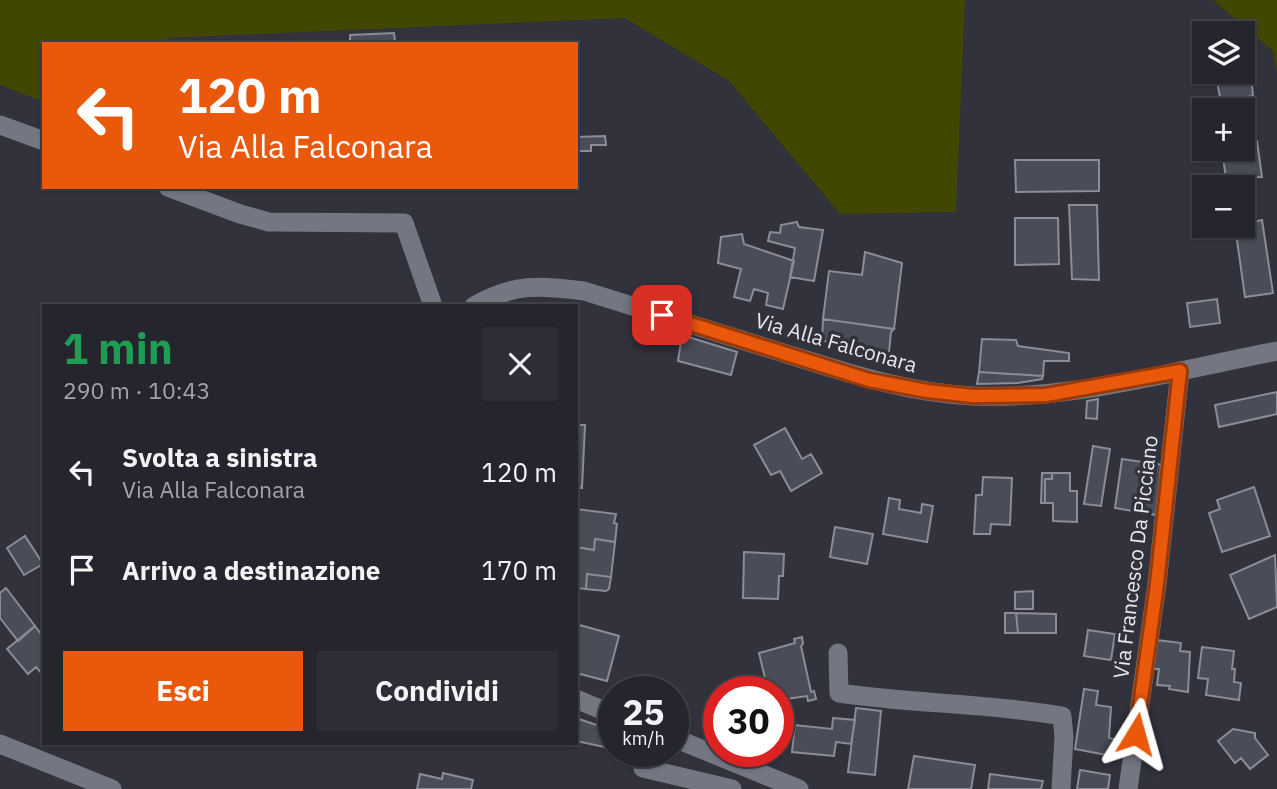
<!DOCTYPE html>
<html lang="it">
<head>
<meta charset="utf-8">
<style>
	:root { --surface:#25262d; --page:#2d2e35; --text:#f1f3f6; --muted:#a3a5aa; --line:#424349; --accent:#ea580c }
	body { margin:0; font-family:"IBM Plex Sans",sans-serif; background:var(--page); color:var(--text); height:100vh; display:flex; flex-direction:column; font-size:26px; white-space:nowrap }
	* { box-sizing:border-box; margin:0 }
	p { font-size:23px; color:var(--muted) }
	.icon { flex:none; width:38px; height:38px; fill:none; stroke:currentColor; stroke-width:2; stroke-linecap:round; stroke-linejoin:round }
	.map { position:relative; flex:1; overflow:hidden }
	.drawer { position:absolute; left:42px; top:304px; width:536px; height:441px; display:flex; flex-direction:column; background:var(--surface); border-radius:0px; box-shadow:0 2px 5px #0004,0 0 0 2px var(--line) }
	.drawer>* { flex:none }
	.guide { position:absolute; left:42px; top:42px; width:536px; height:147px; border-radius:0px; box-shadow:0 2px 5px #0004,0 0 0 2px var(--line); background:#ea580c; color:#fff; overflow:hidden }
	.buttons { position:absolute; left:1192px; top:21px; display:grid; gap:14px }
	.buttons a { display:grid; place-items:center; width:63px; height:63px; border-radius:0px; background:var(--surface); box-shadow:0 2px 5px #0004,0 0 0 2px var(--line); font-size:35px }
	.speed { position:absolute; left:598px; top:676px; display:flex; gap:14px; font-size:35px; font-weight:700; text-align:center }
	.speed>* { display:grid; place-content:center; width:91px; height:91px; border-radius:50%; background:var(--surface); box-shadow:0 2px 5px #0004,0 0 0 2px var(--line); line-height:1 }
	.speed small { font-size:18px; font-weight:400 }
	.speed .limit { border:10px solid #d22; background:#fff; color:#111 }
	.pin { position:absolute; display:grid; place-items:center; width:60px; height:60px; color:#fff; margin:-30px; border-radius:14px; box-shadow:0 4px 10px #0006 }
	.me { position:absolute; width:77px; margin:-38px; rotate:8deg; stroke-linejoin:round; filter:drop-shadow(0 0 5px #0008) }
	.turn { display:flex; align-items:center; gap:24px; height:147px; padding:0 21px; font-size:32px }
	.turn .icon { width:91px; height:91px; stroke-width:2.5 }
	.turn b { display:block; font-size:49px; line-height:60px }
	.round { display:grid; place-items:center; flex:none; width:74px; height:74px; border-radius:0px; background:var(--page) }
	.summary { display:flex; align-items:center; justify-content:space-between; height:119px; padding:0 21px }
	h1 { font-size:42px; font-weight:800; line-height:52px; color:#1e9e55 }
	.button { display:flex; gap:14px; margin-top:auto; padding:14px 21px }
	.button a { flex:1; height:80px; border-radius:0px; background:var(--accent); color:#fff; font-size:28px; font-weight:800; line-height:80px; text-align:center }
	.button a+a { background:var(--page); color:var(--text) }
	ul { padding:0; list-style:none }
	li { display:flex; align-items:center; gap:21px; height:98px; padding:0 21px }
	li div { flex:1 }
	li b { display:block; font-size:26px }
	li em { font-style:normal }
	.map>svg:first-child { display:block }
	.green { fill:#414700 }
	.building { fill:#4a4c57; stroke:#8b8c98; stroke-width:2 }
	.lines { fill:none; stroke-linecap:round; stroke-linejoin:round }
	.minor { stroke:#747682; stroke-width:19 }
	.tertiary { stroke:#747682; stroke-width:19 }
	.route-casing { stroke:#983908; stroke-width:18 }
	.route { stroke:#ea580c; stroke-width:12 }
	.labels { text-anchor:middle; stroke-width:7; stroke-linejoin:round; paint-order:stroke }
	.street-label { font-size:21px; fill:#e7e8ee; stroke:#31323c }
</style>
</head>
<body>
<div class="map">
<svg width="1277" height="789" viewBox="0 0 1277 789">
	<rect width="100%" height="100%" fill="#31323c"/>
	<path class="green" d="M 0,0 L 965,0 L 956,212 L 840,214 L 729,81 L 625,18 L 167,38 L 167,44 L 44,44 L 44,102 L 0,85 Z
		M 1213,0 L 1277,0 L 1277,74 L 1273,51 Z"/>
	<path class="building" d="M 394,33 L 395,41 L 381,42 L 381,44 L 350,44 L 350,35 Z
		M 1242,71 L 1243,77 L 1251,76 L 1253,96 L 1221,102 L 1215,72 Z
		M 605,136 L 606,145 L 591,145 L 591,151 L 577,151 L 576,169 L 576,137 Z
		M 1257,141 L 1262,177 L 1226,179 L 1222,149 L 1242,149 L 1242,142 Z
		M 1015,160 L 1099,160 L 1099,191 L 1016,192 Z
		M 297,187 L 334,187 L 334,189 L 297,190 Z
		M 1069,205 L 1097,205 L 1099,280 L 1072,279 Z
		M 1015,218 L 1058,218 L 1059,264 L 1015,265 Z
		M 1262,220 L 1273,293 L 1245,297 L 1235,226 Z
		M 797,222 L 799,227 L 823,230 L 814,281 L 790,277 L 795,248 L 768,241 L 770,232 L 780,233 L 781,225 Z
		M 742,234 L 744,244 L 794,261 L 783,309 L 766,305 L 768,293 L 754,289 L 750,301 L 734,297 L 741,269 L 718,263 L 721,237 Z
		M 865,252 L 902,263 L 894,329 L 823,319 L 829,271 L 862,275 Z
		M 1217,299 L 1220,323 L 1190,327 L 1187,303 Z
		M 823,319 L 894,329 L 891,332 L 888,363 L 822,340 Z
		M 682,335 L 737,352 L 731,375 L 678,361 Z
		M 982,339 L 1016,340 L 1018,346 L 1069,353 L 1069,361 L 1044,361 L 1043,376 L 979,372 Z
		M 979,372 L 1043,376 L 1042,379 L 1018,383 L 977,384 Z
		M 1277,392 L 1277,414 L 1219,427 L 1215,405 Z
		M 1098,399 L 1097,419 L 1086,418 L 1087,401 Z
		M 576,425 L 585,425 L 582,488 L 576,487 Z
		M 785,428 L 802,459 L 811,454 L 822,473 L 791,491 L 780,471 L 771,475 L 754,445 Z
		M 1093,446 L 1110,449 L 1101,506 L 1084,504 Z
		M 1122,459 L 1164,465 L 1156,515 L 1115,508 Z
		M 1042,473 L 1052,473 L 1052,479 L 1045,479 L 1045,503 L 1041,503 Z
		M 1052,473 L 1070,473 L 1070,491 L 1077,491 L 1077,522 L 1053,521 L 1053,503 L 1045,503 L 1045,479 L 1052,479 Z
		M 983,477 L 1012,478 L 1010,525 L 991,524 L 990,534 L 974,534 L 976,495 L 982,495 Z
		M 1254,487 L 1270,536 L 1222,552 L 1209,513 L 1220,509 L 1217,500 Z
		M 889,498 L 900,500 L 899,509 L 921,513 L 922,504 L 933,506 L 927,542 L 883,534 Z
		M 576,509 L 616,514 L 614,523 L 617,524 L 615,542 L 595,539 L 594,550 L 576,547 Z
		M 835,527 L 873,534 L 867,564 L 830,557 Z
		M 25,536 L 43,564 L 24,575 L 7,548 Z
		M 595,539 L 615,542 L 611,577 L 587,574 L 586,589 L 576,588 L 576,547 L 594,550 Z
		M 744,552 L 784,554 L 783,576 L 779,576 L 778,599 L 743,598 Z
		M 1275,555 L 1277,607 L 1249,619 L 1230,575 Z
		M 587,574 L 611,577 L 609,589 L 606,591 L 586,589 Z
		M 6,588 L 35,626 L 18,641 L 0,618 L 0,593 Z
		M 1033,591 L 1033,609 L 1015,609 L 1015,592 Z
		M 1005,613 L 1016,613 L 1018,633 L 1005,633 Z
		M 1016,613 L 1056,614 L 1056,633 L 1018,633 Z
		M 576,624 L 619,636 L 607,681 L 576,673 Z
		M 35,626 L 44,638 L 44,676 L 36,667 L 28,674 L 7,649 Z
		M 1088,630 L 1115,634 L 1111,660 L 1084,656 Z
		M 802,637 L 803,644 L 801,646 L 811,692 L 814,691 L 816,699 L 808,701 L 807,696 L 779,700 L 779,691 L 768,691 L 759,653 L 795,643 L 794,639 Z
		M 1157,640 L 1181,643 L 1180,651 L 1190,652 L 1188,692 L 1169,689 L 1170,686 L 1157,685 L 1159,669 L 1153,669 Z
		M 1202,647 L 1234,651 L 1232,669 L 1235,669 L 1234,682 L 1241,683 L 1239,700 L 1206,695 L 1208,679 L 1198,678 Z
		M 1084,689 L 1098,691 L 1096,705 L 1111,707 L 1109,738 L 1119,740 L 1117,757 L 1075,749 Z
		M 856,708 L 881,711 L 875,775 L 848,772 Z
		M 576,718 L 614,731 L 614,749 L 576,741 Z
		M 833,718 L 855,720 L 851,744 L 836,742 L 834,756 L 792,752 L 795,725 L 832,729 Z
		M 1233,729 L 1255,733 L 1255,738 L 1268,755 L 1250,769 L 1241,758 L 1235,763 L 1218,741 Z
		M 654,751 L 667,751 L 665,759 L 653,756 Z
		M 914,756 L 975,765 L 971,789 L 908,789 Z
		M 1080,770 L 1110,775 L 1108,789 L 1077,789 Z
		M 443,773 L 473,780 L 471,789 L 417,789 L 420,774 L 442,779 Z
		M 990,774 L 1043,781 L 1041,789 L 988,789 Z"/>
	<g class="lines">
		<path class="minor" d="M 0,125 L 44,141
			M 168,187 L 240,214 L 269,222 L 404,223 L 433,306
			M 838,653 L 839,693 C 913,704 988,703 1062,716 L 1064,737 L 1061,789
			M 0,744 L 112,789
			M 643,768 L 732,789
			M 1128,789 L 1157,584 L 1180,371"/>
		<path class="tertiary" d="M 474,306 C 515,283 539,285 584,291 C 648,311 712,331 777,351 C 841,371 905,393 973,396 C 1075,400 1177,370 1277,351
			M 576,699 L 614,715
			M 674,738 L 799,789"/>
	</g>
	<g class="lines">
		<g class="route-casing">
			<path id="route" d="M 662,315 L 869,380 L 927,391 L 973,396 L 1046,395 L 1180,371 L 1157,584 L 1136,734"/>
		</g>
		<use href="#route" class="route"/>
	</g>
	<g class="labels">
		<g class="street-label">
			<text transform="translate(836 343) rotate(16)" y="7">Via Alla Falconara</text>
			<text transform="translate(1136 557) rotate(-83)" y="7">Via Francesco Da Picciano</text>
		</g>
	</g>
</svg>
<div class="buttons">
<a><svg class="icon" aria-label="layers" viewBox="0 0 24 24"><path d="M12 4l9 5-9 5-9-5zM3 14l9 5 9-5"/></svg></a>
<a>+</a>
<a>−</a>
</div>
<div class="speed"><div>25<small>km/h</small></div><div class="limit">30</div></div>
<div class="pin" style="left:662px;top:315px;background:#d93025"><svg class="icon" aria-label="arrive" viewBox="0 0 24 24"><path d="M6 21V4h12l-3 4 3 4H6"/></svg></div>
<svg class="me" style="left:1136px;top:734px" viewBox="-20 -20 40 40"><path d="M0-17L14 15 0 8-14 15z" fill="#ea580c" stroke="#fff" stroke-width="4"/></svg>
<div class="guide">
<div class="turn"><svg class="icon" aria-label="left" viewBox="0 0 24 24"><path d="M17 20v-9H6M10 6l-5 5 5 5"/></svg><div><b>120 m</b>Via Alla Falconara</div></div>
</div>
<section class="drawer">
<div class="summary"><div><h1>1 min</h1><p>290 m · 10:43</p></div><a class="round"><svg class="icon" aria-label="close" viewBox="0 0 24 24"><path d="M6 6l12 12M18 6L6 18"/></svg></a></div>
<ul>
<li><svg class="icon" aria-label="left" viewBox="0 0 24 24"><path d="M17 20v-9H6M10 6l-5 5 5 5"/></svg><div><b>Svolta a sinistra</b><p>Via Alla Falconara</p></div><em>120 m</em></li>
<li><svg class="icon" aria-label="arrive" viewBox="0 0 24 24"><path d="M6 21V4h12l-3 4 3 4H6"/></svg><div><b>Arrivo a destinazione</b></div><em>170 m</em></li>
</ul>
<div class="button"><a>Esci</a><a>Condividi</a></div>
</section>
</div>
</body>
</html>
